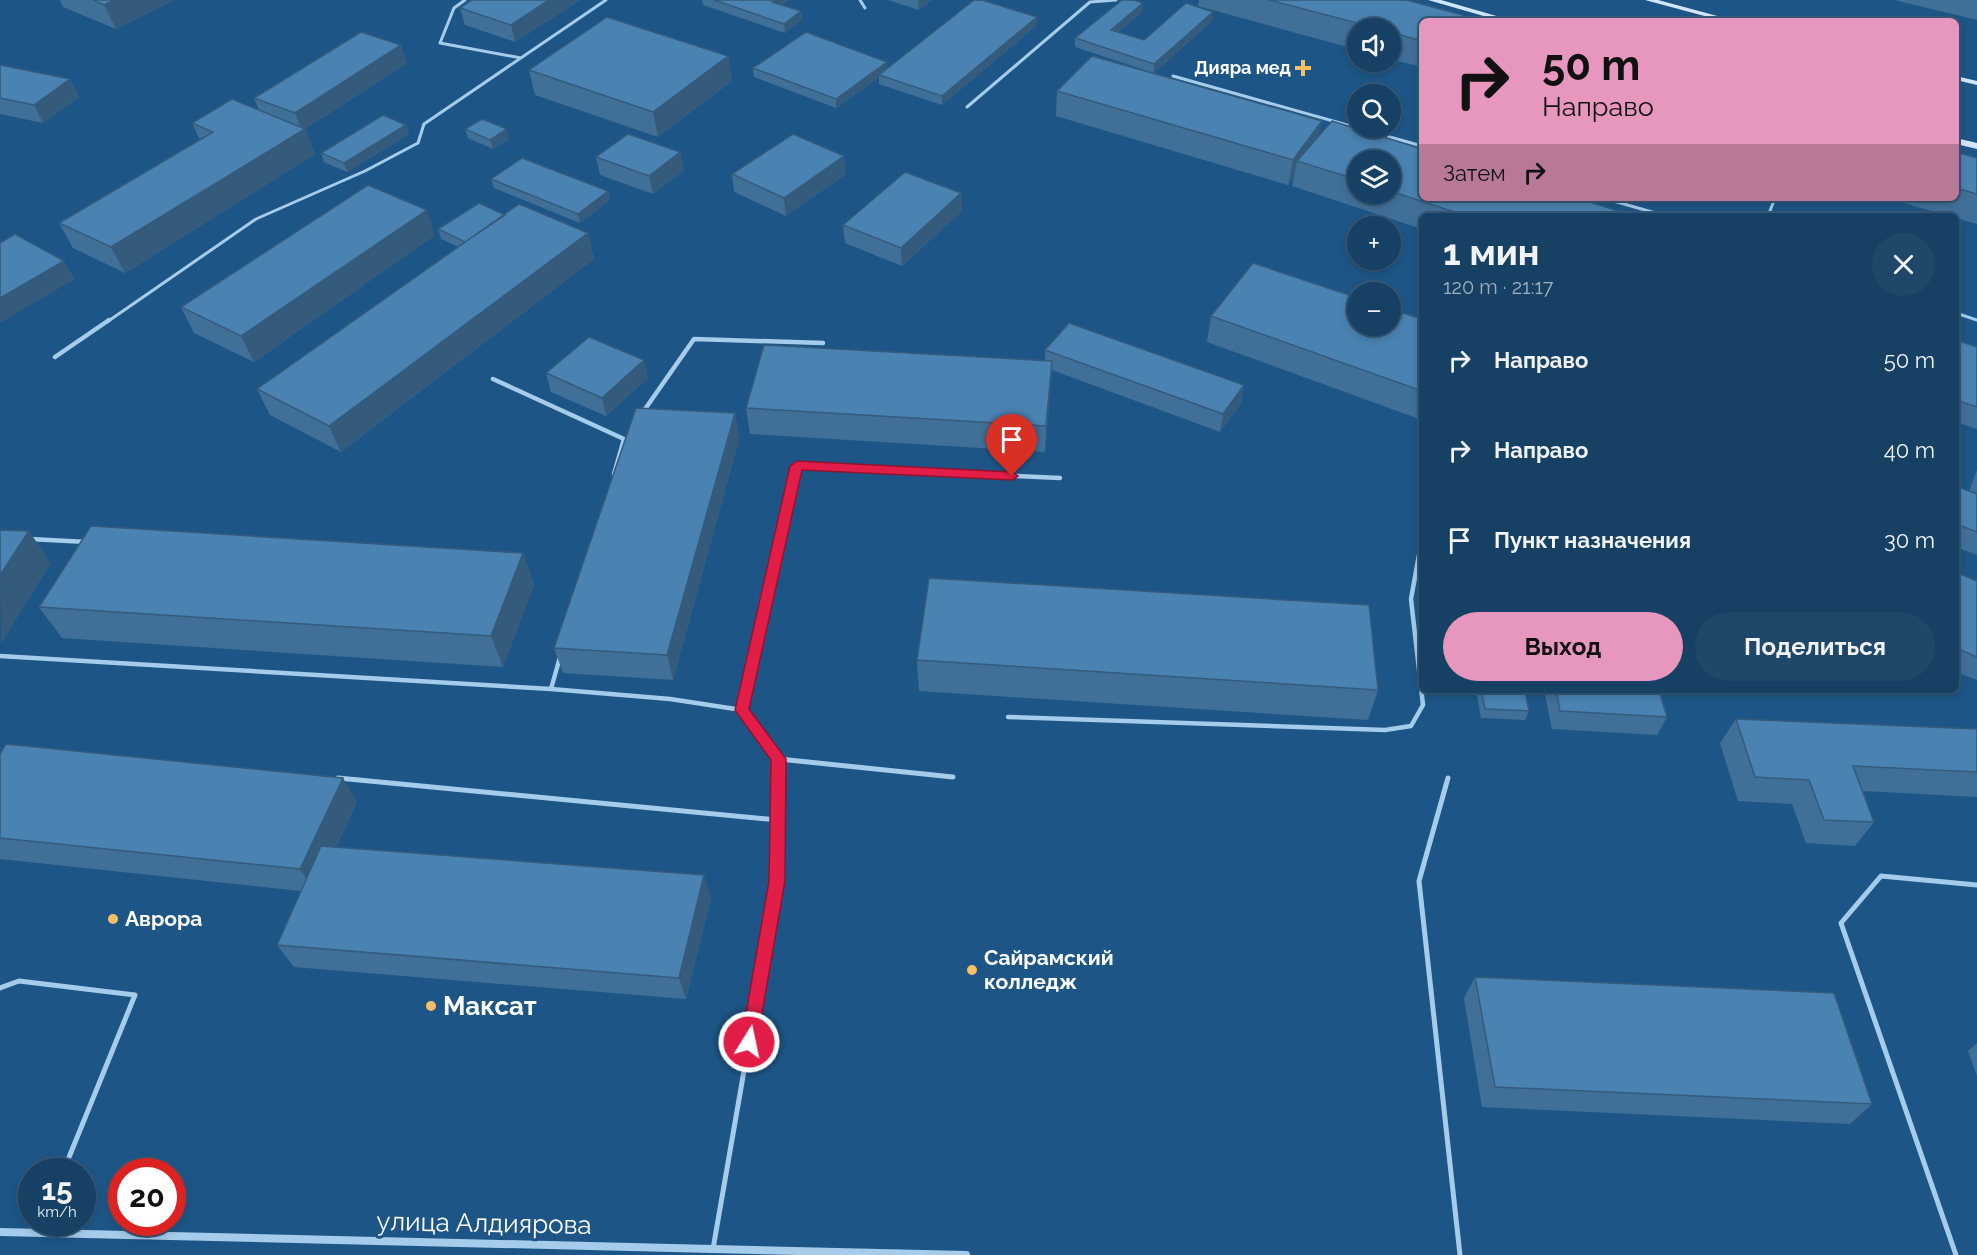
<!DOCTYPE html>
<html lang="ru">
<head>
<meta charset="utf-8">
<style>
	:root { --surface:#164064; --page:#1f476a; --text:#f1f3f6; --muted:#9eafbf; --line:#355978; --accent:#e797bd }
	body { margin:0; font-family:Raleway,sans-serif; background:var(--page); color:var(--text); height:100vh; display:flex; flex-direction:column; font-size:22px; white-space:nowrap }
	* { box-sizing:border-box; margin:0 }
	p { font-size:20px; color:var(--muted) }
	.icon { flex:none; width:33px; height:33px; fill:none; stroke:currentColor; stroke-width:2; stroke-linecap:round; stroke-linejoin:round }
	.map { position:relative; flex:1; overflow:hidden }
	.drawer { position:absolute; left:1419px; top:213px; width:540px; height:480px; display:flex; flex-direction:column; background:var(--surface); border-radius:9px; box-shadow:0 3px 9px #0003,0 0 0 2px var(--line) }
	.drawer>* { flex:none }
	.banner { position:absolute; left:1419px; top:18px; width:540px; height:183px; border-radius:9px; box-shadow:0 3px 9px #0003,0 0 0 2px var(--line); background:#e797bd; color:#111; overflow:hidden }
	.tools { position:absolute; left:1347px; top:18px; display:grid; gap:12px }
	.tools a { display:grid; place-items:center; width:54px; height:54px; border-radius:50%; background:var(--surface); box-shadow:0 3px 9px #0003,0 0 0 2px var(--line); font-size:30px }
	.speed { position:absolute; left:18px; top:1158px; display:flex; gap:12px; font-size:30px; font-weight:700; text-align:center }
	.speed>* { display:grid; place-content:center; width:78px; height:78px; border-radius:50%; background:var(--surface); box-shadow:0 3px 9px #0003,0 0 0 2px var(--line); line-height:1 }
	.speed small { font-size:15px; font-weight:400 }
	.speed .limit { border:9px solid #d22; background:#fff; color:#111 }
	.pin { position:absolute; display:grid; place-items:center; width:51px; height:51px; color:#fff; margin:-62px -26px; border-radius:50% 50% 50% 0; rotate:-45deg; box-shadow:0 0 6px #0007 }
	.pin .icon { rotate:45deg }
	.me { position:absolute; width:66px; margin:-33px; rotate:10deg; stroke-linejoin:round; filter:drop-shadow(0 0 4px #0008) }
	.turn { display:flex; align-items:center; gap:21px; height:126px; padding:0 24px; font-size:27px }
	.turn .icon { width:78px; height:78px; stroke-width:2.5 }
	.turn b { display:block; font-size:42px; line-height:51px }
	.then { display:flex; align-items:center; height:57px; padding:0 24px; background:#0003; gap:12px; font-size:22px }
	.round { display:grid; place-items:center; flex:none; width:63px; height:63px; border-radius:32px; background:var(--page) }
	.head { display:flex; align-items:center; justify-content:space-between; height:102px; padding:0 24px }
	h1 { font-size:36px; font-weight:700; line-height:45px }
	.primary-button { display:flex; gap:12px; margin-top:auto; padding:12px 24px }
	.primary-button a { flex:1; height:69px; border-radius:36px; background:var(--accent); color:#111; font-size:24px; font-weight:700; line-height:69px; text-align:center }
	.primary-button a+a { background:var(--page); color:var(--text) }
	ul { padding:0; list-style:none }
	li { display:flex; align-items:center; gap:18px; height:90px; padding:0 24px }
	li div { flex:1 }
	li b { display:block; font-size:22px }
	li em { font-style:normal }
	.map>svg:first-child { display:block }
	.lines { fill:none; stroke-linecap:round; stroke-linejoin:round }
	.lane-far2 { stroke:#a5cceb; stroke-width:3 }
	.lane-far1 { stroke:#a5cceb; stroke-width:4.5 }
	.lane { stroke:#a5cceb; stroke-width:5 }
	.street { stroke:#a5cceb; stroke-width:8 }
	.secondary { fill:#d1e6f8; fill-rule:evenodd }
	.wall { fill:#407098; fill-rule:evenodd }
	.shaded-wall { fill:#345b7c }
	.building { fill:#4a82b1; stroke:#345b7c; stroke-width:1.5 }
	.route { fill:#e11d48; stroke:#92132f; stroke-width:1.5 }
	.poi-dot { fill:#fbbf63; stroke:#1d5686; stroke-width:2 }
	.labels { text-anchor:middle; stroke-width:6; stroke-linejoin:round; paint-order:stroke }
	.far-poi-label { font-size:18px; font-weight:bold; fill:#fff; stroke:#1d5686; text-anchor:end }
	.poi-label { font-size:21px; font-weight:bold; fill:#fff; stroke:#1d5686; text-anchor:start }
	.near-poi-label { font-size:26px; font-weight:bold; fill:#fff; stroke:#1d5686; text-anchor:start }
	.near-street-label { font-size:26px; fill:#fff; stroke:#1d5686 }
</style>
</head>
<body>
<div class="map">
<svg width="1977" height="1255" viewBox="0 0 1977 1255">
	<rect width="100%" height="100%" fill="#1d5686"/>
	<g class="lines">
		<path class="lane-far2" d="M 465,0 L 454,8 L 440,43 L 521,58
			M 860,0 L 865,8
			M 1173,76 L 1422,146
			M 967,107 L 1090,2 L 1116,0
			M 1603,198 L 1666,216
			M 1768,216 L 1775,198
			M 1956,313 L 1977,320
			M 107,322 L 256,219 L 365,171 L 418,143 L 424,124 L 606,0"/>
		<path class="lane-far1" d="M 55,357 L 109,320
			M 493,379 L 624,439 L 614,474
			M 643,412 L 694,339 L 823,343
			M 30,539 L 87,542
			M 0,656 L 551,689 L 670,699 L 742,710 L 758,732
			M 551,689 L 560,657
			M 742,710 L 797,466 L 1060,478
			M 1008,717 L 1385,730 L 1411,726 L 1423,705 L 1411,599 L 1419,555 L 1422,552"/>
		<path class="lane" d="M 779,759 L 953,777
			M 338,778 L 777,820
			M 1448,778 L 1419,881 L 1460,1255
			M 0,988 L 19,981 L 135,995 L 63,1172
			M 37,1233 L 42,1222
			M 713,1249 L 777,881 L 779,759 L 757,730
			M 1956,1255 L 1841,923 L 1881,876 L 1977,885"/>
		<path class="street" d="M 0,1232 L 966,1255"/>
		<path class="secondary" d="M 1428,0 L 1441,0 L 1514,21 L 1501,21 Z
			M 1645,0 L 1658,0 L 1736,21 L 1723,21 Z
			M 1956,76 L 1977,81 L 1977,85 L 1956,80 Z
			M 1956,138 L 1977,143 L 1977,149 L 1956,144 Z"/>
	</g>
	<path class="wall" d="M 60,0 L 174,0 L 116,29 L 63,7 Z
		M 472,0 L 580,0 L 515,42 L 465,25 L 460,8 Z
		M 702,0 L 789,0 L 782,5 L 801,11 L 802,20 L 785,33 L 703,5 Z
		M 888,0 L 932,0 L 919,10 Z
		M 1199,0 L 1406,0 L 1463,15 L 1461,21 L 1422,21 L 1422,67 L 1390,59 L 1390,28 L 1358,28 L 1358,50 L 1198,6 Z
		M 1894,0 L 1977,0 L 1977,20 Z
		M 1143,3 L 1142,12 L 1118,32 L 1144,40 L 1213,12 L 1212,21 L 1154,73 L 1075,47 L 1075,38 Z
		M 1037,17 L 1036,26 L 942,105 L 879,84 L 879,77 L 836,108 L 754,77 L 753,68 L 887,68 Z
		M 728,56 L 732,81 L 658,137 L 535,95 L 529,70 Z
		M 407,63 L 305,129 L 315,154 L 125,273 L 73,248 L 59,223 L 200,140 L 192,123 L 259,110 L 254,98 Z
		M 0,65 L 70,79 L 79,97 L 43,123 L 0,114 Z
		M 1057,91 L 1319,135 L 1634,216 L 1422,216 L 1422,229 L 1292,186 L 1294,177 L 1288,185 L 1056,116 ZM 1358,160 L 1390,160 L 1390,194 L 1358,194 Z
		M 406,125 L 409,134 L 347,172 L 324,162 L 321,153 Z
		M 465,129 L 509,139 L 493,149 L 468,138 Z
		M 680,152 L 684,170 L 653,194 L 600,175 L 596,157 Z
		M 1956,152 L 1977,158 L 1977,224 L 1956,218 L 1956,216 L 1948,216 L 1887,198 L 1956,198 Z
		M 732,174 L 846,174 L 786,216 L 734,192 Z
		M 491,179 L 608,191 L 610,200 L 580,223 L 494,188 Z
		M 961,193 L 962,211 L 902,266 L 845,243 L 843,225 Z
		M 505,215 L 588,233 L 594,259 L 341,452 L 270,415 L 257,389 L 459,247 L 441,239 L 438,229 Z
		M 435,235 L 254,362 L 194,333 L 181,307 Z
		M 1211,316 L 1422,319 L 1422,420 L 1207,342 Z
		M 1956,340 L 1977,347 L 1977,429 L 1956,422 Z
		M 1045,350 L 1244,385 L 1241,403 L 1220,432 L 1052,370 L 1045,452 L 750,434 L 746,408 L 1045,361 Z
		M 546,373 L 648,378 L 606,416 L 551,392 Z
		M 735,413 L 739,439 L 673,680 L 563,673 L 554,648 Z
		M 1977,470 L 1977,555 L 1956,547 L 1956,486 L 1969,491 Z
		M 523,553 L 534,585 L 503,667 L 62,638 L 39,607 Z
		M 1956,572 L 1977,581 L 1977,680 L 1956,672 Z
		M 917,660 L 1378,690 L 1368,720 L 919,691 Z
		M 1476,690 L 1525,690 L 1529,711 L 1525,720 L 1481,718 Z
		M 1544,690 L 1659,690 L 1667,717 L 1657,735 L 1552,729 Z
		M 1736,719 L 1977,729 L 1977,797 L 1863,791 L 1874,822 L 1855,846 L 1806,843 L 1792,804 L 1738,801 L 1720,743 Z
		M 0,754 L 357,802 L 336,847 L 711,898 L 686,999 L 294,967 L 277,945 L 301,891 L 0,859 Z
		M 1475,977 L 1872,1104 L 1850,1124 L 1482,1107 L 1464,998 Z
		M 1977,1043 L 1977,1076 L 1968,1051 Z"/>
	<path class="shaded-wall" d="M 114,0 L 174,0 L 116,29 L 104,5 Z
		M 549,0 L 580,0 L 515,42 L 511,25 Z
		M 775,0 L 789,0 L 773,11 L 772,2 Z
		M 920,0 L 932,0 L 919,10 L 918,1 Z
		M 1143,3 L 1142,12 L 1110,39 L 1111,30 Z
		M 801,11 L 802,20 L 785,33 L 784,24 Z
		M 1213,12 L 1212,21 L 1154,73 L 1154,64 Z
		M 1037,17 L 1036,26 L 942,105 L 942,96 Z
		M 401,45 L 407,63 L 305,129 L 315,154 L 125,273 L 111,247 L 302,131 L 295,113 Z
		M 728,56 L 732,81 L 658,137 L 653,112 Z
		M 887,62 L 888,71 L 879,75 L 879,77 L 836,108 L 836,99 Z
		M 70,79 L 79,97 L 43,123 L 34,105 Z
		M 1322,121 L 1317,146 L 1297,161 L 1294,177 L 1288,185 L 1293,160 Z
		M 406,125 L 409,134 L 347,172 L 344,163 Z
		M 507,129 L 509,139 L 493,149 L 490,140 Z
		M 680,152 L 684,170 L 653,194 L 649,176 Z
		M 844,156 L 846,174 L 786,216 L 784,198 Z
		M 608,191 L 610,200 L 580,223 L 578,214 Z
		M 961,193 L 962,211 L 902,266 L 901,248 Z
		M 427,210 L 435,235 L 254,362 L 241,336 Z
		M 588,233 L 594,259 L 341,452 L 329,426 Z
		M 64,261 L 75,279 L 0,323 L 0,298 Z
		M 644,360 L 648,378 L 606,416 L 602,398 Z
		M 1052,361 L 1051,387 L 1045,452 L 1046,426 Z
		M 1244,385 L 1241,403 L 1220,432 L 1223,414 Z
		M 735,413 L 739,439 L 673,680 L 667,655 Z
		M 29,531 L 51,563 L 1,644 L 0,575 Z
		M 523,553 L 534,585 L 503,667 L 491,636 Z
		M 343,778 L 357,802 L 315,892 L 300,869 Z
		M 704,875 L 711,898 L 686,999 L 679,978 Z"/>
	<path class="building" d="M 93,0 L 114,0 L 104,5 Z
		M 472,0 L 549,0 L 511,25 L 460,8 Z
		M 714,0 L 775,0 L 772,2 L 801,11 L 784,24 Z
		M 974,0 L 982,0 L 1037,17 L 942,96 L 879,75 Z
		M 1122,0 L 1134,0 L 1143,3 L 1111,30 L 1144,40 L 1186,3 L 1213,12 L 1154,64 L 1075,38 Z
		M 1269,0 L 1406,0 L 1463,15 L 1458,21 L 1422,21 L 1422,41 L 1390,32 L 1390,28 L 1376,28 Z
		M 607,17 L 728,56 L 653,112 L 529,70 Z
		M 361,32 L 401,45 L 295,113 L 254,98 Z
		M 806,32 L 887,62 L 836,99 L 753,68 Z
		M 1092,56 L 1322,121 L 1293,160 L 1057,91 Z
		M 0,65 L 70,79 L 34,105 L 0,98 Z
		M 232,99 L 305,129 L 111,247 L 59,223 L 213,132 L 192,123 Z
		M 383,115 L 406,125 L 344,163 L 321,153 Z
		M 482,119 L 507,129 L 490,140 L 465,129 Z
		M 1332,121 L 1422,149 L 1422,198 L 1577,198 L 1634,216 L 1467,216 L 1390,191 L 1390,160 L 1358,160 L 1358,180 L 1297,161 Z
		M 628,134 L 680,152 L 649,176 L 596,157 Z
		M 793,134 L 844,156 L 784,198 L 732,174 Z
		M 1956,152 L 1977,158 L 1977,194 L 1956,188 Z
		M 522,158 L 608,191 L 578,214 L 491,179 Z
		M 905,172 L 961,193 L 901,248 L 843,225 Z
		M 368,185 L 427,210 L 241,336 L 181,307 Z
		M 479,203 L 505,215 L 465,242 L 438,229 Z
		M 519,204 L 588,233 L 329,426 L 257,389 Z
		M 15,234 L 64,261 L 0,298 L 0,243 Z
		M 1253,263 L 1358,298 L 1358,326 L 1390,326 L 1390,309 L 1422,319 L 1422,391 L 1211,316 Z
		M 1069,323 L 1244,385 L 1223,414 L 1045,350 Z
		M 589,337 L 644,360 L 602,398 L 546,373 Z
		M 1956,340 L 1977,347 L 1977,407 L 1956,400 Z
		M 764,345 L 1052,361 L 1046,426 L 746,408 Z
		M 636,408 L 735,413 L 667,655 L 554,648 Z
		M 1956,486 L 1977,494 L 1977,532 L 1956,524 Z
		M 91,526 L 523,553 L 491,636 L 39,607 Z
		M 0,530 L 29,531 L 0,575 Z
		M 1956,572 L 1977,581 L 1977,657 L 1956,648 Z
		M 929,578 L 1369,605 L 1378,690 L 917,660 Z
		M 1481,690 L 1525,690 L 1529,711 L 1485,709 Z
		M 1556,690 L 1659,690 L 1667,717 L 1560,711 Z
		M 1736,719 L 1977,729 L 1977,772 L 1853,766 L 1874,822 L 1824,820 L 1809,780 L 1755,777 Z
		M 6,744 L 343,778 L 300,869 L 0,838 L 0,754 Z
		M 321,846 L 704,875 L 679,978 L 277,945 Z
		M 1475,977 L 1834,993 L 1872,1104 L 1495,1087 Z"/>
	<path class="route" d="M 797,461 L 1012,472 L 1018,476 L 1012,480 L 802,470 L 749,709 L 786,759 L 785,881 L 757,1042 L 755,1048 L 749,1050 L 743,1048 L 741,1042 L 769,881 L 771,760 L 735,710 L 790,466 Z"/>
	<g class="poi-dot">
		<path d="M1300 59h6v6h6v6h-6v6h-6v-6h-6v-6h6z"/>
		<circle cx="113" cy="919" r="6"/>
		<circle cx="972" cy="970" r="6"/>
		<circle cx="431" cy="1006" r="6"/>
	</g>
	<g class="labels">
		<g class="far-poi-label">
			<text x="1291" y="74">Дияра мед</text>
		</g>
		<g class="poi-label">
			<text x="125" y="926">Аврора</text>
			<text x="984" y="965">Сайрамский<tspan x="984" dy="24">колледж</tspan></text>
		</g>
		<g class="near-poi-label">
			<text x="443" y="1015">Максат</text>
		</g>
		<g class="near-street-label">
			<text transform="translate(484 1223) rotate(1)" y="9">улица Алдиярова</text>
		</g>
	</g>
</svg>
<div class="tools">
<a><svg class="icon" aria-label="sound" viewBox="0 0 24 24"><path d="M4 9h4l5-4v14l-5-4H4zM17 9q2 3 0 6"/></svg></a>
<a><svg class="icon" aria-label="search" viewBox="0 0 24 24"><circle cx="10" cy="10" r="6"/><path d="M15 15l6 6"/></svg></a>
<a><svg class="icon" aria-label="layers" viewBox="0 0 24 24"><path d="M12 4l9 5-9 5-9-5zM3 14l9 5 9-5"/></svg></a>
<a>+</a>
<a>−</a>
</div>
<div class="speed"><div>15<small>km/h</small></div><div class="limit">20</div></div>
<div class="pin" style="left:1012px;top:476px;background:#d93025"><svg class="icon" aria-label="arrive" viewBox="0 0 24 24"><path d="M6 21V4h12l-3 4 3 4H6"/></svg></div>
<svg class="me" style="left:749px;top:1042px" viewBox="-20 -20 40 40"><circle r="17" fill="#e11d48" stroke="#fff" stroke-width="3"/><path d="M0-11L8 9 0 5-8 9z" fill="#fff"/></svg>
<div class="banner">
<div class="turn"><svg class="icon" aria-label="right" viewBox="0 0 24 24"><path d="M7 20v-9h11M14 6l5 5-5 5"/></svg><div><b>50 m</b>Направо</div></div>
<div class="then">Затем<svg class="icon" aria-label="right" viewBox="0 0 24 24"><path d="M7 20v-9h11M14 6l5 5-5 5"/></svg></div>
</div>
<section class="drawer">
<div class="head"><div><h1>1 мин</h1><p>120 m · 21:17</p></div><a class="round"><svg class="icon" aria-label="close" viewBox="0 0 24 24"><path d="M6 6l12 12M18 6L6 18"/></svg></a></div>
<ul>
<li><svg class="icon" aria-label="right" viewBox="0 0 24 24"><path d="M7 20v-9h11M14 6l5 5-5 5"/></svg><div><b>Направо</b></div><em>50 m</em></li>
<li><svg class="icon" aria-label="right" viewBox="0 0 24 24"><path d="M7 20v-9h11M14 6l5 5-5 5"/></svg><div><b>Направо</b></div><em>40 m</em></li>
<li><svg class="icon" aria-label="arrive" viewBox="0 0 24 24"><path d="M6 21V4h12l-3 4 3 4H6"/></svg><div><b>Пункт назначения</b></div><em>30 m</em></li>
</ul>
<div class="primary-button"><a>Выход</a><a>Поделиться</a></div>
</section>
</div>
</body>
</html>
